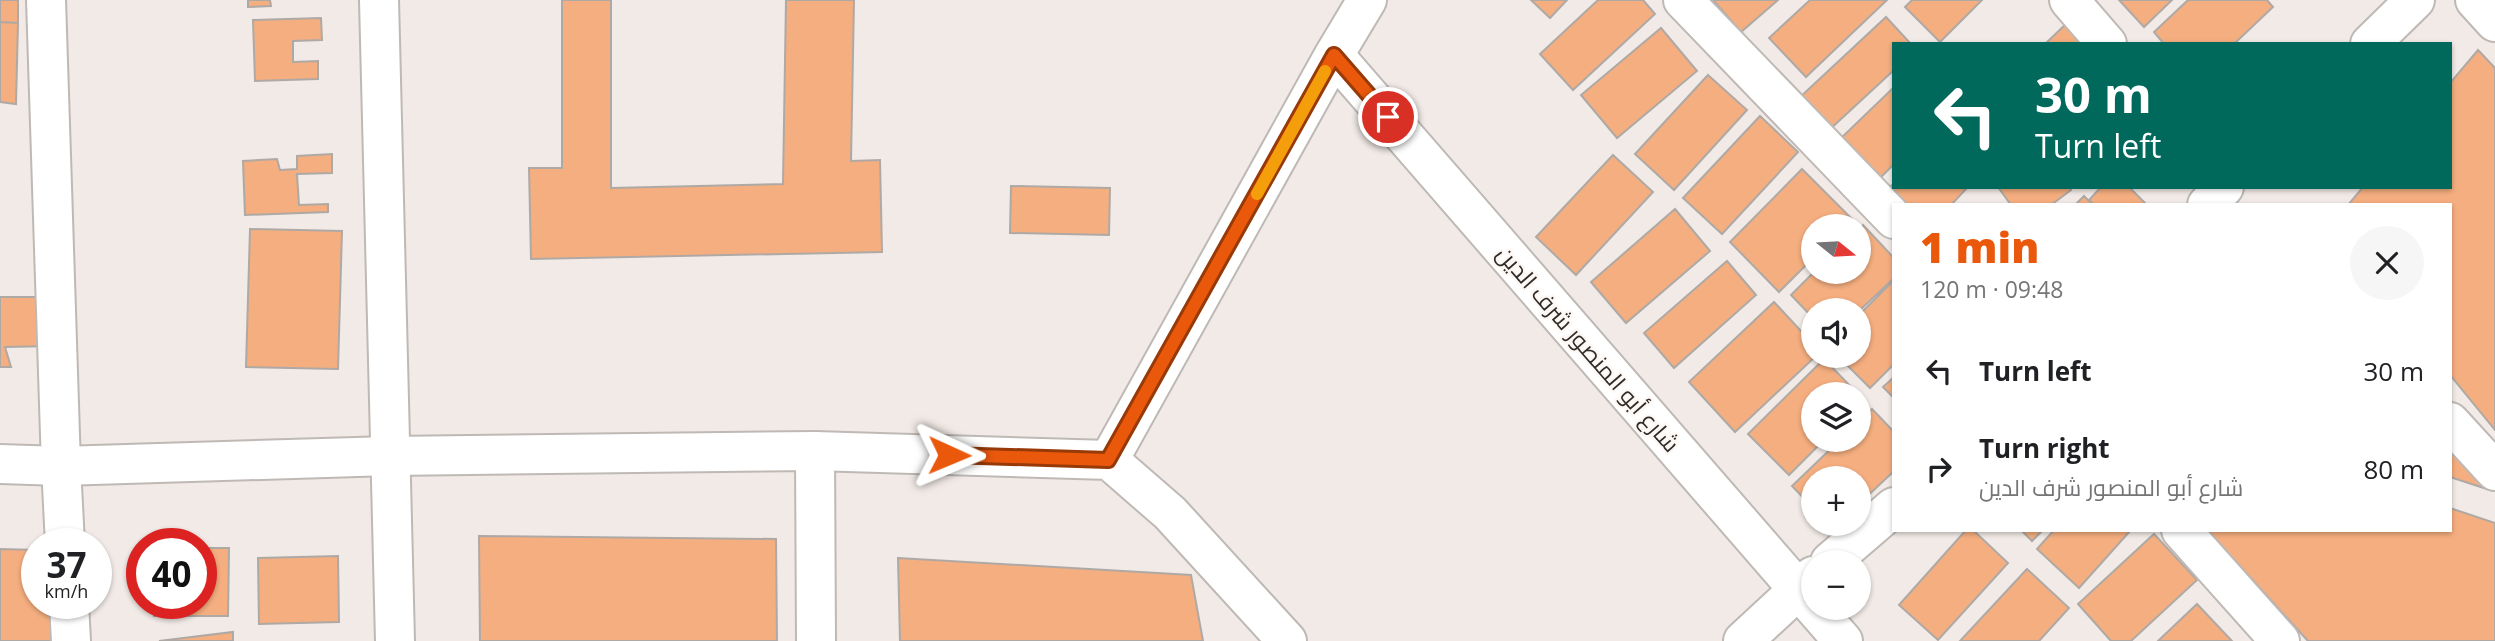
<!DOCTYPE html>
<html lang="en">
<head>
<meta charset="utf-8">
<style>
	:root { --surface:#fff; --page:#f6f6f6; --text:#202124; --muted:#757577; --accent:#ea580c }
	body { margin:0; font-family:"Open Sans",Cairo,sans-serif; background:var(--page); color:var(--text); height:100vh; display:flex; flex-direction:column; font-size:26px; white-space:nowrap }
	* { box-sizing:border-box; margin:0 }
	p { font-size:23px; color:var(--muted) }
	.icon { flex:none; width:38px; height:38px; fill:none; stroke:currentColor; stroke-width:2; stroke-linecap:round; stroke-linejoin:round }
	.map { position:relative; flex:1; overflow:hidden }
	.details { position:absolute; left:1892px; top:203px; width:560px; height:329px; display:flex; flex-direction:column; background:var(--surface); border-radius:0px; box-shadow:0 2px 5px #0004 }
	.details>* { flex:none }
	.banner { position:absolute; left:1892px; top:42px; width:560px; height:147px; border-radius:0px; box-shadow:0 2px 5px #0004; background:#00695c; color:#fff; overflow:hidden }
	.needle { width:46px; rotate:108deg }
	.controls { position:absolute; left:1801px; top:214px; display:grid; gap:14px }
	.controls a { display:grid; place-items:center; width:70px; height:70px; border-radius:50%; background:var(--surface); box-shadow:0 2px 5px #0004; font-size:35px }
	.speed { position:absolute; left:21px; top:528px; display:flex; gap:14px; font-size:35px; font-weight:700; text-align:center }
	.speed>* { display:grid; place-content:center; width:91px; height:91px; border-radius:50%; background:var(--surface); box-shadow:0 2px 5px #0004; line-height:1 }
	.speed small { font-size:18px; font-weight:400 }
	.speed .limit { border:10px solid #d22; background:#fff; color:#111 }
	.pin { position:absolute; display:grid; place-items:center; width:60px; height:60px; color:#fff; margin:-30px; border:4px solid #fff; border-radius:50%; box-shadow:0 2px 7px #0007 }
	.me { position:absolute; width:77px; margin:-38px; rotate:91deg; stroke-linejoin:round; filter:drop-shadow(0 0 5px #0008) }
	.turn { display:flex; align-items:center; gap:24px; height:147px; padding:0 28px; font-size:32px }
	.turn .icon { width:91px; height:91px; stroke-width:2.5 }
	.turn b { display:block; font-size:49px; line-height:60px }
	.round { display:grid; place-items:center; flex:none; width:74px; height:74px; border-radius:37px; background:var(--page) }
	.overview { display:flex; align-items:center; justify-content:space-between; height:119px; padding:0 28px }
	h1 { font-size:42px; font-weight:800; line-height:52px; color:var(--accent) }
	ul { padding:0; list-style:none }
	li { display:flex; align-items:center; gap:21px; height:98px; padding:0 28px }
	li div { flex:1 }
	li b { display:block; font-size:26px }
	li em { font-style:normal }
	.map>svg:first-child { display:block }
	.building { fill:#f5ae7f; stroke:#afa9a5; stroke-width:2 }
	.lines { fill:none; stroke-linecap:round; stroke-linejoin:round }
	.street-casing { stroke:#bfb9b5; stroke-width:42 }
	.secondary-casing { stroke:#bfb9b5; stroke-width:42 }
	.street { stroke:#fff; stroke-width:38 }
	.secondary { stroke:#fff; stroke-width:38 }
	.route-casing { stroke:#983908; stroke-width:18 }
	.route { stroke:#ea580c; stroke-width:12 }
	.slow { stroke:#f59e0b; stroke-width:12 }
	.labels { text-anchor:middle; stroke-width:5; stroke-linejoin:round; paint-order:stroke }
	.street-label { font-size:23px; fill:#2e2c2a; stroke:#fef8f4 }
</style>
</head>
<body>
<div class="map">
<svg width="2495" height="641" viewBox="0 0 2495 641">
	<rect width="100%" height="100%" fill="#f1eae6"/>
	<path class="building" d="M 0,0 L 18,0 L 18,23 L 0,22 Z
		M 248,0 L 270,0 L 271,6 L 248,7 Z
		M 562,0 L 611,0 L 611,188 L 783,184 L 786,0 L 854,0 L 851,161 L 880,160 L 882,252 L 531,259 L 529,168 L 562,168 Z
		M 1531,0 L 1567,0 L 1550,18 Z
		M 1598,0 L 1643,0 L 1655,14 L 1573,90 L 1540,54 Z
		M 1713,0 L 1778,0 L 1741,32 Z
		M 1810,0 L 1887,0 L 1806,77 L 1769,38 Z
		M 1912,0 L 1982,0 L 1940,42 L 1905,7 Z
		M 2119,0 L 2172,0 L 2144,27 Z
		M 2188,0 L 2267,0 L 2273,7 L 2234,44 L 2164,44 L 2154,32 Z
		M 1886,17 L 1911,44 L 1894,44 L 1894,70 L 1828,131 L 1798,99 Z
		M 321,18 L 322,40 L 293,41 L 293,62 L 318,61 L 318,79 L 255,81 L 253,20 Z
		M 0,22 L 18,23 L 16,104 L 0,102 Z
		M 2067,23 L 2086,44 L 2045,44 Z
		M 1661,28 L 1697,71 L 1617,138 L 1581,95 Z
		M 2478,50 L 2495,68 L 2495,430 L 2450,375 L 2450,205 L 2348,205 L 2363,187 L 2450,187 L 2450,83 Z
		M 1708,75 L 1747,110 L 1674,190 L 1635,154 Z
		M 1894,87 L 1894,164 L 1877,181 L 1838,141 Z
		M 1760,116 L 1798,152 L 1722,234 L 1683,198 Z
		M 332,154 L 332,173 L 297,174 L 299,205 L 328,204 L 328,212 L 245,215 L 243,161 L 277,159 L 280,170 L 297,169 L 297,156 Z
		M 1613,155 L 1653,192 L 1576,275 L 1536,237 Z
		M 1802,169 L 1852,219 L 1845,226 L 1813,226 L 1813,258 L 1779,292 L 1730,242 Z
		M 1894,183 L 1894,187 L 1968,187 L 1951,205 L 1908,205 L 1890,187 Z
		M 1011,186 L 1110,188 L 1109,235 L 1010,233 Z
		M 1998,187 L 2069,187 L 2071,190 L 2051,205 L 2011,205 Z
		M 2101,187 L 2129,187 L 2147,205 L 2094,205 L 2089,200 Z
		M 2084,196 L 2093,205 L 2075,205 Z
		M 1675,209 L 1710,251 L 1626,323 L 1591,282 Z
		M 1863,225 L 1894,258 L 1894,278 L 1858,312 L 1858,310 L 1813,310 L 1813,318 L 1791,295 L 1815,271 L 1858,271 L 1858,230 Z
		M 250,229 L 342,231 L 338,369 L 246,367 Z
		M 1727,261 L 1756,295 L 1674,368 L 1644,333 Z
		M 1894,280 L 1894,364 L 1870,388 L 1837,355 L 1858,355 L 1858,316 Z
		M 0,297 L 52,297 L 53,346 L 5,347 L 11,367 L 0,367 Z
		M 1774,302 L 1813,344 L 1813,355 L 1817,355 L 1735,432 L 1689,382 Z
		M 1824,359 L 1858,394 L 1813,394 L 1813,439 L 1825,439 L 1789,475 L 1748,434 Z
		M 1894,377 L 1894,398 L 1883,387 Z
		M 1872,409 L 1894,432 L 1894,471 L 1858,505 L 1858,478 L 1813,478 L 1813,508 L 1792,486 L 1841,439 L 1858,439 L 1858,422 Z
		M 2450,445 L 2493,491 L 2450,477 Z
		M 2450,508 L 2495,523 L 2495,641 L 2308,641 L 2207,530 L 2450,530 Z
		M 1966,530 L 1973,530 L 2008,563 L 1938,640 L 1899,605 Z
		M 2021,530 L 2043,530 L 2032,541 Z
		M 2054,530 L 2131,530 L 2079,588 L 2037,549 Z
		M 2154,534 L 2197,580 L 2131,641 L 2111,641 L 2078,604 Z
		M 479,536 L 776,539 L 777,641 L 480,641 Z
		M 201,548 L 229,548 L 228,616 L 154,616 L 155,604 L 201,604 Z
		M 0,549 L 37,550 L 37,604 L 63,604 L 68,641 L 0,641 Z
		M 338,556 L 339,622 L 259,624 L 258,558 Z
		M 898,558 L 1191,575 L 1203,641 L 900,641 Z
		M 2027,569 L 2069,608 L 2039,641 L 1960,641 Z
		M 2197,604 L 2232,641 L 2158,641 Z
		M 233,632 L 233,641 L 159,641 Z"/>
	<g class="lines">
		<g class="street-casing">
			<path id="street" d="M 46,0 L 61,466 L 65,544
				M 379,0 L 395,641
				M 1683,0 L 1894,219
				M 2069,0 L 2107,44
				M 2475,0 L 2495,22
				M 2370,44 L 2415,0
				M 1334,55 L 1843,641
				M 2207,205 L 2224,187
				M 2450,422 L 2495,471
				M 815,451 L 816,641
				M 1109,460 L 1334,55 L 1367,0
				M 2181,530 L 2280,641
				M 1830,562 L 1894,507
				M 69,604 L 71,641
				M 1743,641 L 1813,576"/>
		</g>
		<g class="secondary-casing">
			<path id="secondary" d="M 0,464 L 61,466 L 390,456 L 815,451 L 1109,460 L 1170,513 L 1287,641"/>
		</g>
		<use href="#street" class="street"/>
		<use href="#secondary" class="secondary"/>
	</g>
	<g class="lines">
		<g class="route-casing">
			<path id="route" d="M 949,455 L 1108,460 L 1334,55 L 1388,117"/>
		</g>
		<use href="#route" class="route"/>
		<path class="slow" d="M 1257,194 L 1325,71"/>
	</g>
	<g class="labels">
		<g class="street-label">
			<text transform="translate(1588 349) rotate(49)" y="8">شارع أبو المنصور شرف الدين</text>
		</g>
	</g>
</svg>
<div class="controls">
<a><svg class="needle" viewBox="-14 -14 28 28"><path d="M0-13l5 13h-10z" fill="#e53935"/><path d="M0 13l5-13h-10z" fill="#757577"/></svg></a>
<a><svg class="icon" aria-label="sound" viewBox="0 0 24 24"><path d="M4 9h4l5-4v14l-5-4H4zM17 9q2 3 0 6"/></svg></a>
<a><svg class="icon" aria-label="layers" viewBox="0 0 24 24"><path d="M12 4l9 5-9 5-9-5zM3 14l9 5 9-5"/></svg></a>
<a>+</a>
<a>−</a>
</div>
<div class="speed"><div>37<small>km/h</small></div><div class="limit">40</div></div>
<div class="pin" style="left:1388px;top:117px;background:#d93025"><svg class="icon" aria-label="arrive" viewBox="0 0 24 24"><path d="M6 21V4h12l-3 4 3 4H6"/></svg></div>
<svg class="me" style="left:949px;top:455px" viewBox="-20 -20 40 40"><path d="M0-17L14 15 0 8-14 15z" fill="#ea580c" stroke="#fff" stroke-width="4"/></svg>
<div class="banner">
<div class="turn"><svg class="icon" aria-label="left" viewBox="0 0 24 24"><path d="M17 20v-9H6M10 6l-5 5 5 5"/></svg><div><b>30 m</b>Turn left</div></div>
</div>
<section class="details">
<div class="overview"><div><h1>1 min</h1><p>120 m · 09:48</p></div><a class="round"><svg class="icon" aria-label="close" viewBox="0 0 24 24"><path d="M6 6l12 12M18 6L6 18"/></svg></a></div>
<ul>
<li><svg class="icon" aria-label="left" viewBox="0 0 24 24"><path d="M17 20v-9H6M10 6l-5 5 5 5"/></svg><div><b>Turn left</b></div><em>30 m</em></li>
<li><svg class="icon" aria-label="right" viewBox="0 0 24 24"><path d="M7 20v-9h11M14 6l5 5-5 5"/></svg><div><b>Turn right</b><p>شارع أبو المنصور شرف الدين</p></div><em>80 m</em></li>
</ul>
</section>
</div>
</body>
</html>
